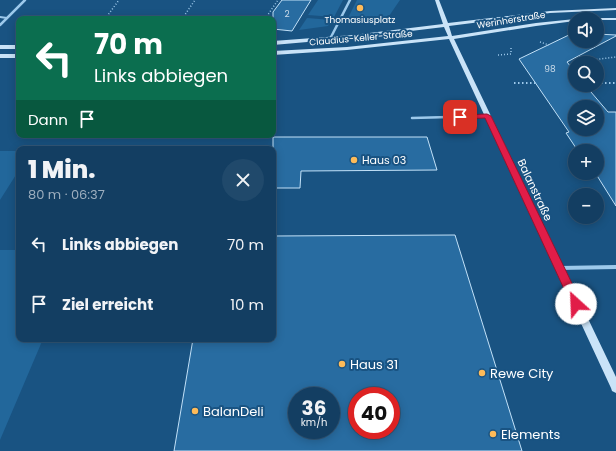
<!DOCTYPE html>
<html lang="de">
<head>
<meta charset="utf-8">
<style>
	:root { --surface:#133e62; --page:#20496b; --text:#f1f3f6; --muted:#9daebe; --line:#325777 }
	body { margin:0; font-family:Poppins,sans-serif; background:var(--page); color:var(--text); height:100vh; display:flex; flex-direction:column; font-size:15px; white-space:nowrap }
	* { box-sizing:border-box; margin:0 }
	p { font-size:13px; color:var(--muted) }
	.icon { flex:none; width:22px; height:22px; fill:none; stroke:currentColor; stroke-width:2; stroke-linecap:round; stroke-linejoin:round }
	.map { position:relative; flex:1; overflow:hidden }
	.drawer { position:absolute; left:16px; top:146px; width:260px; height:196px; display:flex; flex-direction:column; background:var(--surface); border-radius:8px; box-shadow:0 2px 10px #0003,0 0 0 1px var(--line) }
	.drawer>* { flex:none }
	.guide { position:absolute; left:16px; top:16px; width:260px; height:122px; border-radius:8px; box-shadow:0 2px 10px #0003,0 0 0 1px var(--line); background:#0b6e4f; color:#fff; overflow:hidden }
	.fabs { position:absolute; left:568px; top:12px; display:grid; gap:8px }
	.fabs a { display:grid; place-items:center; width:36px; height:36px; border-radius:50%; background:var(--surface); box-shadow:0 2px 10px #0003,0 0 0 1px var(--line); font-size:20px }
	.speed { position:absolute; left:288px; top:387px; display:flex; gap:8px; font-size:20px; font-weight:700; text-align:center }
	.speed>* { display:grid; place-content:center; width:52px; height:52px; border-radius:50%; background:var(--surface); box-shadow:0 2px 10px #0003,0 0 0 1px var(--line); line-height:1 }
	.speed small { font-size:10px; font-weight:400 }
	.speed .limit { border:6px solid #d22; background:#fff; color:#111 }
	.pin { position:absolute; display:grid; place-items:center; width:34px; height:34px; color:#fff; margin:-17px; border-radius:8px; box-shadow:0 2px 6px #0006 }
	.me { position:absolute; width:44px; margin:-22px; rotate:335deg; stroke-linejoin:round; filter:drop-shadow(0 0 3px #0008) }
	.turn { display:flex; align-items:center; gap:14px; height:84px; padding:0 12px; font-size:18px }
	.turn .icon { width:52px; height:52px; stroke-width:2.5 }
	.turn b { display:block; font-size:28px; line-height:34px }
	.then { display:flex; align-items:center; height:38px; padding:0 12px; background:#0003; gap:8px; font-size:15px }
	.round { display:grid; place-items:center; flex:none; width:42px; height:42px; border-radius:21px; background:var(--page) }
	.overview { display:flex; align-items:center; justify-content:space-between; height:68px; padding:0 12px }
	h1 { font-size:24px; font-weight:800; line-height:30px }
	ul { padding:0; list-style:none }
	li { display:flex; align-items:center; gap:12px; height:60px; padding:0 12px }
	li div { flex:1 }
	li b { display:block; font-size:15px }
	li em { font-style:normal }
	.map>svg:first-child { display:block }
	.green { fill:#22679b }
	.building { fill:#286ca1; stroke:#c2e1f8; fill-rule:evenodd }
	.lines { fill:none; stroke-linecap:round; stroke-linejoin:round }
	.path-far1 { stroke:#9dc9eb; stroke-width:1.5; stroke-dasharray:1 2; stroke-linecap:butt }
	.path { stroke:#9dc9eb; stroke-width:2; stroke-dasharray:1.5 2.5; stroke-linecap:butt }
	.lane-far1 { stroke:#9dc9eb; stroke-width:2 }
	.lane { stroke:#9dc9eb; stroke-width:2.5 }
	.street-far1 { stroke:#9dc9eb; stroke-width:2.5 }
	.street { stroke:#9dc9eb; stroke-width:4 }
	.secondary { fill:#c9e3f8; fill-rule:evenodd }
	.route { fill:#e11d48; stroke:#92132f }
	.poi-dot { fill:#febb59; stroke:#195382; stroke-width:1.5 }
	.labels { text-anchor:middle; stroke-width:4; stroke-linejoin:round; paint-order:stroke }
	.number-label { font-size:9px; fill:#c9dae8 }
	.far-poi-label { font-size:9px; fill:#fff; stroke:#195382 }
	.far-street-label { font-size:9px; fill:#fff; stroke:#195382 }
	.poi-label { font-size:11px; fill:#fff; stroke:#195382; text-anchor:start }
	.street-label { font-size:11px; fill:#fff; stroke:#195382 }
	.near-poi-label { font-size:13px; fill:#fff; stroke:#195382; text-anchor:start }
</style>
</head>
<body>
<div class="map">
<svg width="616" height="451" viewBox="0 0 616 451">
	<rect width="100%" height="100%" fill="#195382"/>
	<path class="green" d="M 318,0 L 343,0 L 334,17 L 308,15 Z
		M 357,0 L 400,0 L 389,16 L 368,22 L 345,24 Z
		M 307,18 L 332,20 L 328,26 L 299,30 Z
		M 0,151 L 19,151 L 19,170 L 0,200 Z
		M 0,250 L 19,250 L 19,339 L 43,339 L 0,440 Z"/>
	<path class="building" d="M 282,0 L 311,0 L 292,31 L 273,29 L 273,12 Z
		M 573,33 L 575,33 L 575,41 L 597,41 L 597,34 L 616,35 L 616,36 L 567,62 L 575,72 L 575,85 L 585,85 L 608,112 L 616,112 L 616,206 L 596,174 L 593,175 L 592,173 L 597,173 L 597,151 L 578,151 L 566,133 L 569,132 L 519,59 ZM 575,107 L 597,107 L 597,129 L 575,129 Z
		M 273,137 L 427,137 L 437,170 L 301,171 L 300,188 L 273,188 Z
		M 455,235 L 522,451 L 174,451 L 193,339 L 273,339 L 273,236 ZM 297,396 L 331,396 L 331,430 L 297,430 ZM 357,396 L 391,396 L 391,430 L 357,430 Z"/>
	<g class="lines">
		<path class="path-far1" d="M 105,19 L 119,0
			M 182,19 L 195,0
			M 265,19 L 278,0
			M 540,42 L 549,45
			M 498,55 L 511,54 L 511,46
			M 579,56 L 592,60 L 616,57"/>
		<path class="path" d="M 514,83 L 536,83
			M 597,83 L 616,83"/>
		<path class="lane-far1" d="M 0,17 L 7,18"/>
		<path class="lane" d="M 412,118 L 487,116"/>
		<path class="street-far1" d="M 0,25 L 25,0
			M 330,39 L 350,0"/>
		<path class="street" d="M 559,268 L 616,267"/>
		<path class="secondary" d="M 435,0 L 439,0 L 448,23 L 550,11 L 616,8 L 616,10 L 550,13 L 449,26 L 452,36 L 536,23 L 575,19 L 577,19 L 575,19 L 575,21 L 536,26 L 454,39 L 616,377 L 616,393 L 612,391 L 611,388 L 449,39 L 347,50 L 273,55 L 273,51 L 347,47 L 448,36 L 444,27 L 353,38 L 273,45 L 273,41 L 353,35 L 443,24 Z
			M 597,18 L 616,18 L 616,20 L 597,20 L 597,19 L 595,19 Z
			M 0,45 L 19,45 L 19,49 L 0,49 Z
			M 0,54 L 19,54 L 19,58 L 0,58 Z"/>
	</g>
	<path class="route" d="M 487,114 L 491,116 L 582,304 L 580,307 L 573,307 L 571,304 L 485,118 L 460,119 L 456,117 L 460,115 Z"/>
	<g class="poi-dot">
		<circle cx="360" cy="8" r="4"/>
		<circle cx="354" cy="160" r="4"/>
		<circle cx="342" cy="364" r="4"/>
		<circle cx="482" cy="373" r="4"/>
		<circle cx="195" cy="411" r="4"/>
		<circle cx="493" cy="434" r="4"/>
	</g>
	<g class="labels">
		<g class="number-label">
			<text x="287" y="17">2</text>
			<text x="550" y="72">98</text>
		</g>
		<g class="far-poi-label">
			<text x="360" y="23">Thomasiusplatz</text>
		</g>
		<g class="far-street-label">
			<text transform="translate(511 20) rotate(-9)" y="3">Werinherstraße</text>
			<text transform="translate(361 38) rotate(-5)" y="3">Claudius-Keller-Straße</text>
		</g>
		<g class="poi-label">
			<text x="362" y="164">Haus 03</text>
		</g>
		<g class="street-label">
			<text transform="translate(535 190) rotate(65)" y="4">Balanstraße</text>
		</g>
		<g class="near-poi-label">
			<text x="350" y="369">Haus 31</text>
			<text x="490" y="378">Rewe City</text>
			<text x="203" y="416">BalanDeli</text>
			<text x="501" y="439">Elements</text>
		</g>
	</g>
</svg>
<div class="fabs">
<a><svg class="icon" aria-label="sound" viewBox="0 0 24 24"><path d="M4 9h4l5-4v14l-5-4H4zM17 9q2 3 0 6"/></svg></a>
<a><svg class="icon" aria-label="search" viewBox="0 0 24 24"><circle cx="10" cy="10" r="6"/><path d="M15 15l6 6"/></svg></a>
<a><svg class="icon" aria-label="layers" viewBox="0 0 24 24"><path d="M12 4l9 5-9 5-9-5zM3 14l9 5 9-5"/></svg></a>
<a>+</a>
<a>−</a>
</div>
<div class="speed"><div>36<small>km/h</small></div><div class="limit">40</div></div>
<div class="pin" style="left:460px;top:117px;background:#d93025"><svg class="icon" aria-label="arrive" viewBox="0 0 24 24"><path d="M6 21V4h12l-3 4 3 4H6"/></svg></div>
<svg class="me" style="left:576px;top:304px" viewBox="-20 -20 40 40"><circle r="19" fill="#fff"/><path d="M0-13L10 11 0 6-10 11z" fill="#e11d48"/></svg>
<div class="guide">
<div class="turn"><svg class="icon" aria-label="left" viewBox="0 0 24 24"><path d="M17 20v-9H6M10 6l-5 5 5 5"/></svg><div><b>70 m</b>Links abbiegen</div></div>
<div class="then">Dann<svg class="icon" aria-label="arrive" viewBox="0 0 24 24"><path d="M6 21V4h12l-3 4 3 4H6"/></svg></div>
</div>
<section class="drawer">
<div class="overview"><div><h1>1 Min.</h1><p>80 m · 06:37</p></div><a class="round"><svg class="icon" aria-label="close" viewBox="0 0 24 24"><path d="M6 6l12 12M18 6L6 18"/></svg></a></div>
<ul>
<li><svg class="icon" aria-label="left" viewBox="0 0 24 24"><path d="M17 20v-9H6M10 6l-5 5 5 5"/></svg><div><b>Links abbiegen</b></div><em>70 m</em></li>
<li><svg class="icon" aria-label="arrive" viewBox="0 0 24 24"><path d="M6 21V4h12l-3 4 3 4H6"/></svg><div><b>Ziel erreicht</b></div><em>10 m</em></li>
</ul>
</section>
</div>
</body>
</html>
